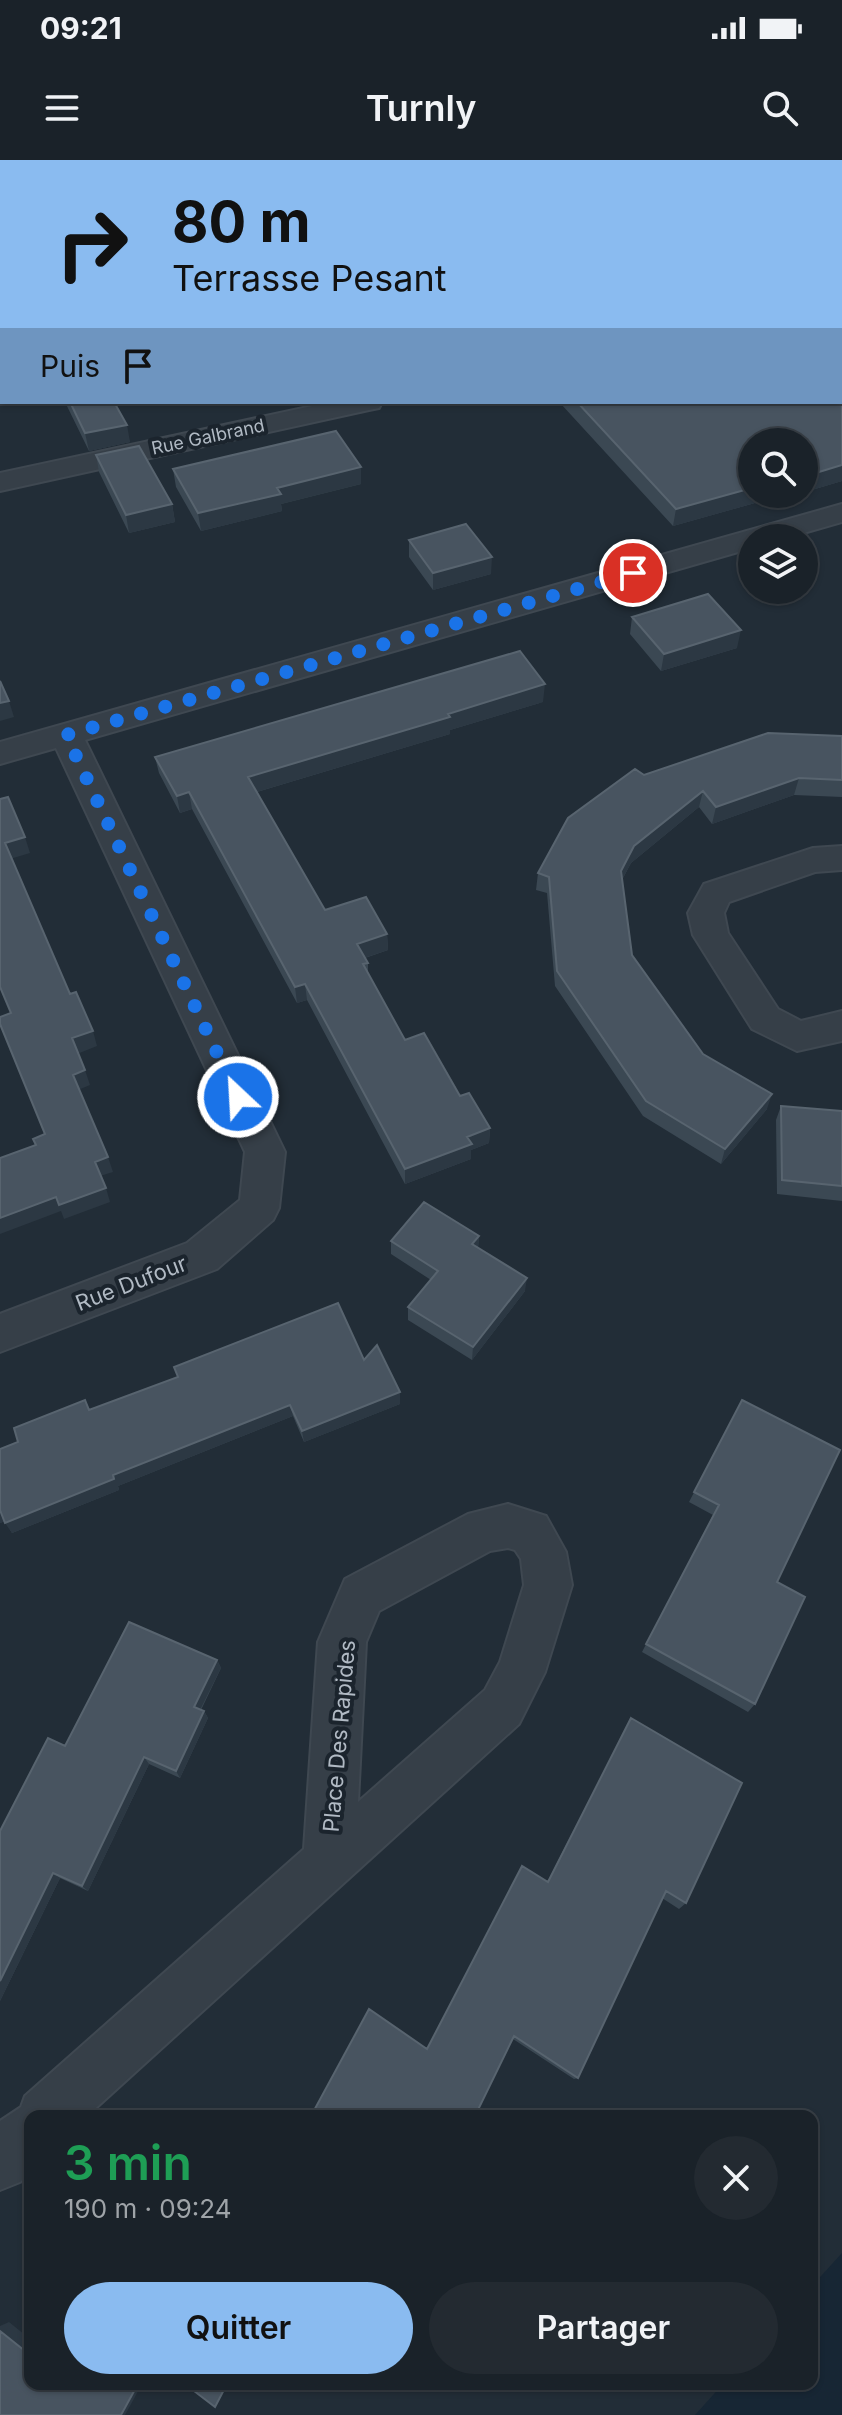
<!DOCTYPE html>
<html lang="fr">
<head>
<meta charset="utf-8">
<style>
	:root { --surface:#1a2229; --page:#232a31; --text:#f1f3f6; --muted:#9fa4a8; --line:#383f46; --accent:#8abbf0 }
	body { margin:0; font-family:Inter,sans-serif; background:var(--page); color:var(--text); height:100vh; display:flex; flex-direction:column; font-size:30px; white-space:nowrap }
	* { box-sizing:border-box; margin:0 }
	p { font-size:26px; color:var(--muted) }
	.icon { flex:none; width:44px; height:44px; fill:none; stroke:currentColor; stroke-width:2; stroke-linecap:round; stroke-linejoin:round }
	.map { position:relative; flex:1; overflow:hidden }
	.drawer { position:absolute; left:24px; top:1950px; width:794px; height:280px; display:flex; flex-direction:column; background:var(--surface); border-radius:16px; box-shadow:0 2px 6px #0004,0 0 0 2px var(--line) }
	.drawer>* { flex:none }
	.hud { position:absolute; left:0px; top:0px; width:842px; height:244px; box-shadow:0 2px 6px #0004,0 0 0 2px var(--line); background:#8abbf0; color:#111; overflow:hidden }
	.buttons { position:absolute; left:738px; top:268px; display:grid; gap:16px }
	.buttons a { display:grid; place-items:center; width:80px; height:80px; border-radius:50%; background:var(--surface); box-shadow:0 2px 6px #0004,0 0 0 2px var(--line); font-size:40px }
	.pin { position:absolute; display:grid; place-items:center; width:68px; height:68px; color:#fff; margin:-34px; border:4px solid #fff; border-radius:50%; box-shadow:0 2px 8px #0007 }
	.me { position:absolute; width:88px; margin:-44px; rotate:335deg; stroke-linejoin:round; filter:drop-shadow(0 0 6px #0008) }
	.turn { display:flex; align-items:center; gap:28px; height:168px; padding:0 40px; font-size:36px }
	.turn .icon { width:104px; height:104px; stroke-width:2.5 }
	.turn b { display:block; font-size:56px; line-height:68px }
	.then { display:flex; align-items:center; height:76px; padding:0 40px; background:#0003; gap:16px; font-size:30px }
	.round { display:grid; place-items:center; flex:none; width:84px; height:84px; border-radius:42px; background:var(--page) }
	.summary { display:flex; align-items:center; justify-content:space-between; height:136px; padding:0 40px }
	h1 { font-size:48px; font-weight:600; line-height:60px; color:#1e9e55 }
	.button { display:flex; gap:16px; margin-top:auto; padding:16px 40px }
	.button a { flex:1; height:92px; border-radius:48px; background:var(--accent); color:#111; font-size:32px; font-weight:600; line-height:92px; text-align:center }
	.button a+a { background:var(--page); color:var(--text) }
	.status { display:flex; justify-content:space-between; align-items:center; height:56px; padding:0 40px; background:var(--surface); direction:ltr }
	.status svg { height:22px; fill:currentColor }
	header { display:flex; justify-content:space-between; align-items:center; height:104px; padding:0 40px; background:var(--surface); font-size:36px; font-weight:600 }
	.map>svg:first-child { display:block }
	.water { fill:#172634 }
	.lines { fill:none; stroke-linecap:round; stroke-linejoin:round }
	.street-casing { stroke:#3f4851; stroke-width:4 }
	.secondary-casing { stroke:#3f4851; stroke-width:4 }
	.street { fill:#363f48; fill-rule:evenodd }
	.secondary { fill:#444f5b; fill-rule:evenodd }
	.wall { fill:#3b4853 }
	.shaded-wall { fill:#2c3843 }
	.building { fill:#485460; stroke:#58646f; stroke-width:2 }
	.route { stroke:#1a73e8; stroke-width:14; stroke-dasharray:0 25.2 }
	.labels { text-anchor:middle; stroke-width:8; stroke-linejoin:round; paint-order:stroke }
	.far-street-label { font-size:18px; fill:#b1bac4; stroke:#1b242d }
	.street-label { font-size:22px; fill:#b1bac4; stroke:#1b242d }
</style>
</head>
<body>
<div class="status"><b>09:21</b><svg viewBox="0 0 49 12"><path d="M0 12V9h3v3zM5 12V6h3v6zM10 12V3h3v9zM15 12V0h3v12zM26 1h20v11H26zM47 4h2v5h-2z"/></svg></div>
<header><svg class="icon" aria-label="menu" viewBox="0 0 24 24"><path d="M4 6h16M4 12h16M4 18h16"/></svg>Turnly<svg class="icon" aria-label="search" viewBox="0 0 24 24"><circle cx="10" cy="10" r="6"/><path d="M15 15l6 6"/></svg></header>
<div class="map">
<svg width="842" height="2255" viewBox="0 0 842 2255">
	<rect width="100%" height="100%" fill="#222d37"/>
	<path class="water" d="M 842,2093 L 842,2255 L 695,2255 L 723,2224 L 812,2224 L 812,2126 Z"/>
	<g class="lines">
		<g class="street-casing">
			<path id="street" d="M 0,80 L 2,80 L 2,94 L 0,94 Z
				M 842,131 L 842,147 L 840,148 L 840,132 Z
				M 331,242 L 382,242 L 379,248 L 369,250 L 0,331 L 0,313 Z
				M 842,344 L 842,362 L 786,378 L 752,378 L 752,388 L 85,580 L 285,992 L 279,1048 L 273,1060 L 217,1109 L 0,1192 L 0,1154 L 187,1083 L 240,1040 L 245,992 L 56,588 L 0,604 L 0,582 Z
				M 842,686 L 842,710 L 815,712 L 729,742 L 724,753 L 728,773 L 778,849 L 801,861 L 842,851 L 842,881 L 797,891 L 752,869 L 693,775 L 688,753 L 704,724 L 813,688 Z
				M 508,1344 L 546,1356 L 566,1392 L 572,1425 L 545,1512 L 519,1564 L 87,1956 L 30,1956 L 30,2012 L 20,2022 L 0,2030 L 0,1961 L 21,1947 L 25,1936 L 304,1689 L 318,1482 L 345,1419 L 468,1354 ZM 508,1388 L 515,1390 L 521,1399 L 524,1425 L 500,1502 L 485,1530 L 358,1642 L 366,1482 L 379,1451 L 490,1391 Z"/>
		</g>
		<g class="secondary-casing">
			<path id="secondary" d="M 89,0 L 113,0 L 88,2 Z
				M 0,149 L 2,149 L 0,168 Z"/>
		</g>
		<use href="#street" class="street"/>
		<use href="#secondary" class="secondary"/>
	</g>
	<path class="wall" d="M 65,242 L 114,242 L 130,282 L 89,291 Z
		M 561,242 L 840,242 L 842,321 L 805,332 L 804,331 L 804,282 L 752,334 L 787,334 L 673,366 L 561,244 Z
		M 96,295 L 172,344 L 175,362 L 129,373 L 99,312 Z
		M 173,309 L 361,324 L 281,344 L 282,351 L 201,371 L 176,327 Z
		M 409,380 L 491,414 L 433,430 L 409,397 Z
		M 632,457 L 737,488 L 661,511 L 630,474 Z
		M 543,542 L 450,570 L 450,574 L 257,632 L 325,750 L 387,774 L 388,790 L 365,798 L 368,803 L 368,814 L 405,880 L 490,968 L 489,983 L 471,990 L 471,999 L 405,1024 L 307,840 L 297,843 L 192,649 L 180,653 L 159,613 L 155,597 Z
		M 842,576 L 842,637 L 794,635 L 712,664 L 699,647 L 631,703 L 622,720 L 632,795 L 703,894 L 767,949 L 721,1004 L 643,956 L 555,826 L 547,733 L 536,730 L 538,713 L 644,615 Z
		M 781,946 L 842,951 L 842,1041 L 777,1034 L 776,960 Z
		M 479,1076 L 478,1088 L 525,1131 L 472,1200 L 408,1160 L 408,1147 L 431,1120 L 391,1094 L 391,1081 Z
		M 364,1200 L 400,1232 L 400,1244 L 304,1282 L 293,1256 L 118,1326 L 119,1330 L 12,1373 L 5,1361 L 0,1363 L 0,1289 L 18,1282 L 85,1240 L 90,1250 L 178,1218 L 174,1207 Z
		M 742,1240 L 755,1544 L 748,1552 L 642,1492 L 713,1355 L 689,1342 Z
		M 217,1500 L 221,1508 L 201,1550 L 204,1551 L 208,1558 L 180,1618 L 149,1604 L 88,1731 L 60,1718 L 0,1841 L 0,1671 L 65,1586 Z
		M 631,1558 L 686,1743 L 679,1749 L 662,1738 L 578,1918 L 574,1919 L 513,1879 L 427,1889 L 547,1722 Z"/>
	<path class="shaded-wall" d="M 127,265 L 130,282 L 89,291 L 85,273 Z
		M 842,305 L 842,321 L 805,332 L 809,315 Z
		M 361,307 L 361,324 L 281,344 L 282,351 L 201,371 L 198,353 L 277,328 Z
		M 752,328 L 752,334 L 787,334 L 673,366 L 676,349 Z
		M 172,344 L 175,362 L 129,373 L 126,355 Z
		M 492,397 L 491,414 L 433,430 L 433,413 Z
		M 741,470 L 737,488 L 661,511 L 664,494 Z
		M 545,524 L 543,542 L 450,570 L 450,574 L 250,634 L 248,617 Z
		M 9,541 L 14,557 L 0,561 L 0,543 Z
		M 799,618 L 794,635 L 712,664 L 716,647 Z
		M 703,631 L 699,647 L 631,703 L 618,727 L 621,711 L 634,686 Z
		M 189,632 L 192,649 L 180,653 L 177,636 Z
		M 25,677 L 30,693 L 10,699 L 5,683 Z
		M 387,774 L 388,790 L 358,800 L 357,784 Z
		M 305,824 L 307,840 L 297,843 L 295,827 Z
		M 93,871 L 97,886 L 77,894 L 72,878 Z
		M 85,910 L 90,925 L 78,930 L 73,915 Z
		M 772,934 L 767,949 L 721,1004 L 725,989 Z
		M 490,968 L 489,983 L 471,990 L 471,999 L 405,1024 L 405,1009 L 467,977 Z
		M 108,997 L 113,1012 L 100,1016 L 95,1002 Z
		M 106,1028 L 110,1042 L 64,1059 L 61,1051 L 0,1074 L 0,1058 L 56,1037 Z
		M 479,1076 L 478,1089 L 472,1084 Z
		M 527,1118 L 525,1131 L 472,1200 L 473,1187 Z
		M 400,1232 L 400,1244 L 304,1282 L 302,1271 Z
		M 290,1245 L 293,1256 L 118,1326 L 119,1330 L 12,1373 L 5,1363 L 113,1315 Z
		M 1,1349 L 8,1360 L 0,1363 L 0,1350 Z
		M 217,1500 L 221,1508 L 198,1554 L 194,1547 Z
		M 204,1551 L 208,1558 L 180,1618 L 176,1611 Z
		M 144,1597 L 149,1604 L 88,1731 L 82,1726 Z
		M 53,1713 L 60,1718 L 0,1841 L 0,1821 Z
		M 9,2162 L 30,2179 L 30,2195 L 0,2171 L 0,2166 Z
		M 138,2224 L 142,2224 L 125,2255 L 121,2255 Z"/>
	<path class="building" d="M 840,161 L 842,161 L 842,305 L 809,315 L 807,312 L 804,313 L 804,282 L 752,282 L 752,328 L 676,349 L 577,242 L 840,242 Z
		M 70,242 L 114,242 L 127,265 L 85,273 Z
		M 336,271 L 361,307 L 277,328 L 281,334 L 198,353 L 173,309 Z
		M 139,286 L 172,344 L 126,355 L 96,295 Z
		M 466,364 L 492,397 L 433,413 L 409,380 Z
		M 708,434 L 741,470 L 664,494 L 632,457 Z
		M 520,491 L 545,524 L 448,554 L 450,557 L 248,617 L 325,750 L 366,737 L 387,774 L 357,784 L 368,803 L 363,804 L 405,880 L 424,873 L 460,936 L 469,933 L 490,968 L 467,977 L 472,984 L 405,1009 L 305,824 L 295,827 L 189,632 L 177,636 L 155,597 Z
		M 0,521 L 9,541 L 0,543 Z
		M 768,573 L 842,576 L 842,620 L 799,618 L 716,647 L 703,631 L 634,686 L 621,711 L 632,795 L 703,894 L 772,934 L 725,989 L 646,941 L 557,811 L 549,717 L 538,713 L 568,658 L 635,609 L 644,615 Z
		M 8,637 L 25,677 L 5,683 L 70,834 L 76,832 L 93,871 L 72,878 L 85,910 L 73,915 L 108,997 L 95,1002 L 106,1028 L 59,1045 L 56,1037 L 0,1058 L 0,998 L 36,985 L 33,979 L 45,974 L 0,864 L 0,857 L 11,853 L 0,827 L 0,639 Z
		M 781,946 L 842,951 L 842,1026 L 782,1020 Z
		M 424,1042 L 479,1076 L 472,1084 L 527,1118 L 473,1187 L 408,1147 L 438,1111 L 391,1081 Z
		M 338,1143 L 364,1200 L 377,1185 L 400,1232 L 302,1271 L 290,1245 L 113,1315 L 114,1319 L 5,1363 L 0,1350 L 0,1289 L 18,1282 L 14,1268 L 85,1240 L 89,1250 L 178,1217 L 174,1207 Z
		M 742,1240 L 840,1290 L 777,1422 L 805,1437 L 755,1544 L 646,1484 L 719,1345 L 694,1332 Z
		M 129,1462 L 217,1500 L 194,1547 L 204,1551 L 176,1611 L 144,1597 L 82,1726 L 53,1713 L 0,1821 L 0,1671 L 48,1578 L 65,1586 Z
		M 631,1558 L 742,1623 L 686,1743 L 666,1731 L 578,1918 L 514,1876 L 475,1956 L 311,1956 L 369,1849 L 427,1889 L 522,1706 L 548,1722 Z
		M 0,2171 L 30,2195 L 30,2224 L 138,2224 L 121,2255 L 0,2255 Z
		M 185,2224 L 227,2224 L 215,2247 Z"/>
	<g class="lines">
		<path class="route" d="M 238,937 L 66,575 L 633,413"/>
	</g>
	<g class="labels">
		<g class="far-street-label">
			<text transform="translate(208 277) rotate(-12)" y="6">Rue Galbrand</text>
		</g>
		<g class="street-label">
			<text transform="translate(131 1123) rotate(-21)" y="8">Rue Dufour</text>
			<text transform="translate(339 1576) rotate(-85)" y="8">Place Des Rapides</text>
		</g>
	</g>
</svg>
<div class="buttons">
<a><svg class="icon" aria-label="search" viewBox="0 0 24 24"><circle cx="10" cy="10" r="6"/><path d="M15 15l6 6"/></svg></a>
<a><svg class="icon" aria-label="layers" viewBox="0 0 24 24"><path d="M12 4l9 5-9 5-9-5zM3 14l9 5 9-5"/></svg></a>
</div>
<div class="pin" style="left:633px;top:413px;background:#d93025"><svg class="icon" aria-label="arrive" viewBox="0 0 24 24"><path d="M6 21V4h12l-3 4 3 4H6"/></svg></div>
<svg class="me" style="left:238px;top:937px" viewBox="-20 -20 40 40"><circle r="17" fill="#1a73e8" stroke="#fff" stroke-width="3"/><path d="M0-11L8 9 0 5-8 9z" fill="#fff"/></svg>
<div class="hud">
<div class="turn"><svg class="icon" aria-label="right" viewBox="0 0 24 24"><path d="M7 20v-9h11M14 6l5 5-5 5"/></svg><div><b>80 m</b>Terrasse Pesant</div></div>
<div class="then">Puis<svg class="icon" aria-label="arrive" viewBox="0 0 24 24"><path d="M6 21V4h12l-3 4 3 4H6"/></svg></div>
</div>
<section class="drawer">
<div class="summary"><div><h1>3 min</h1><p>190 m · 09:24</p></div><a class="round"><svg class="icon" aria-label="close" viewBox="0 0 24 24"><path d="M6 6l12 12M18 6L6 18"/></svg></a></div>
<div class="button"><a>Quitter</a><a>Partager</a></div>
</section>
</div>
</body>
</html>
